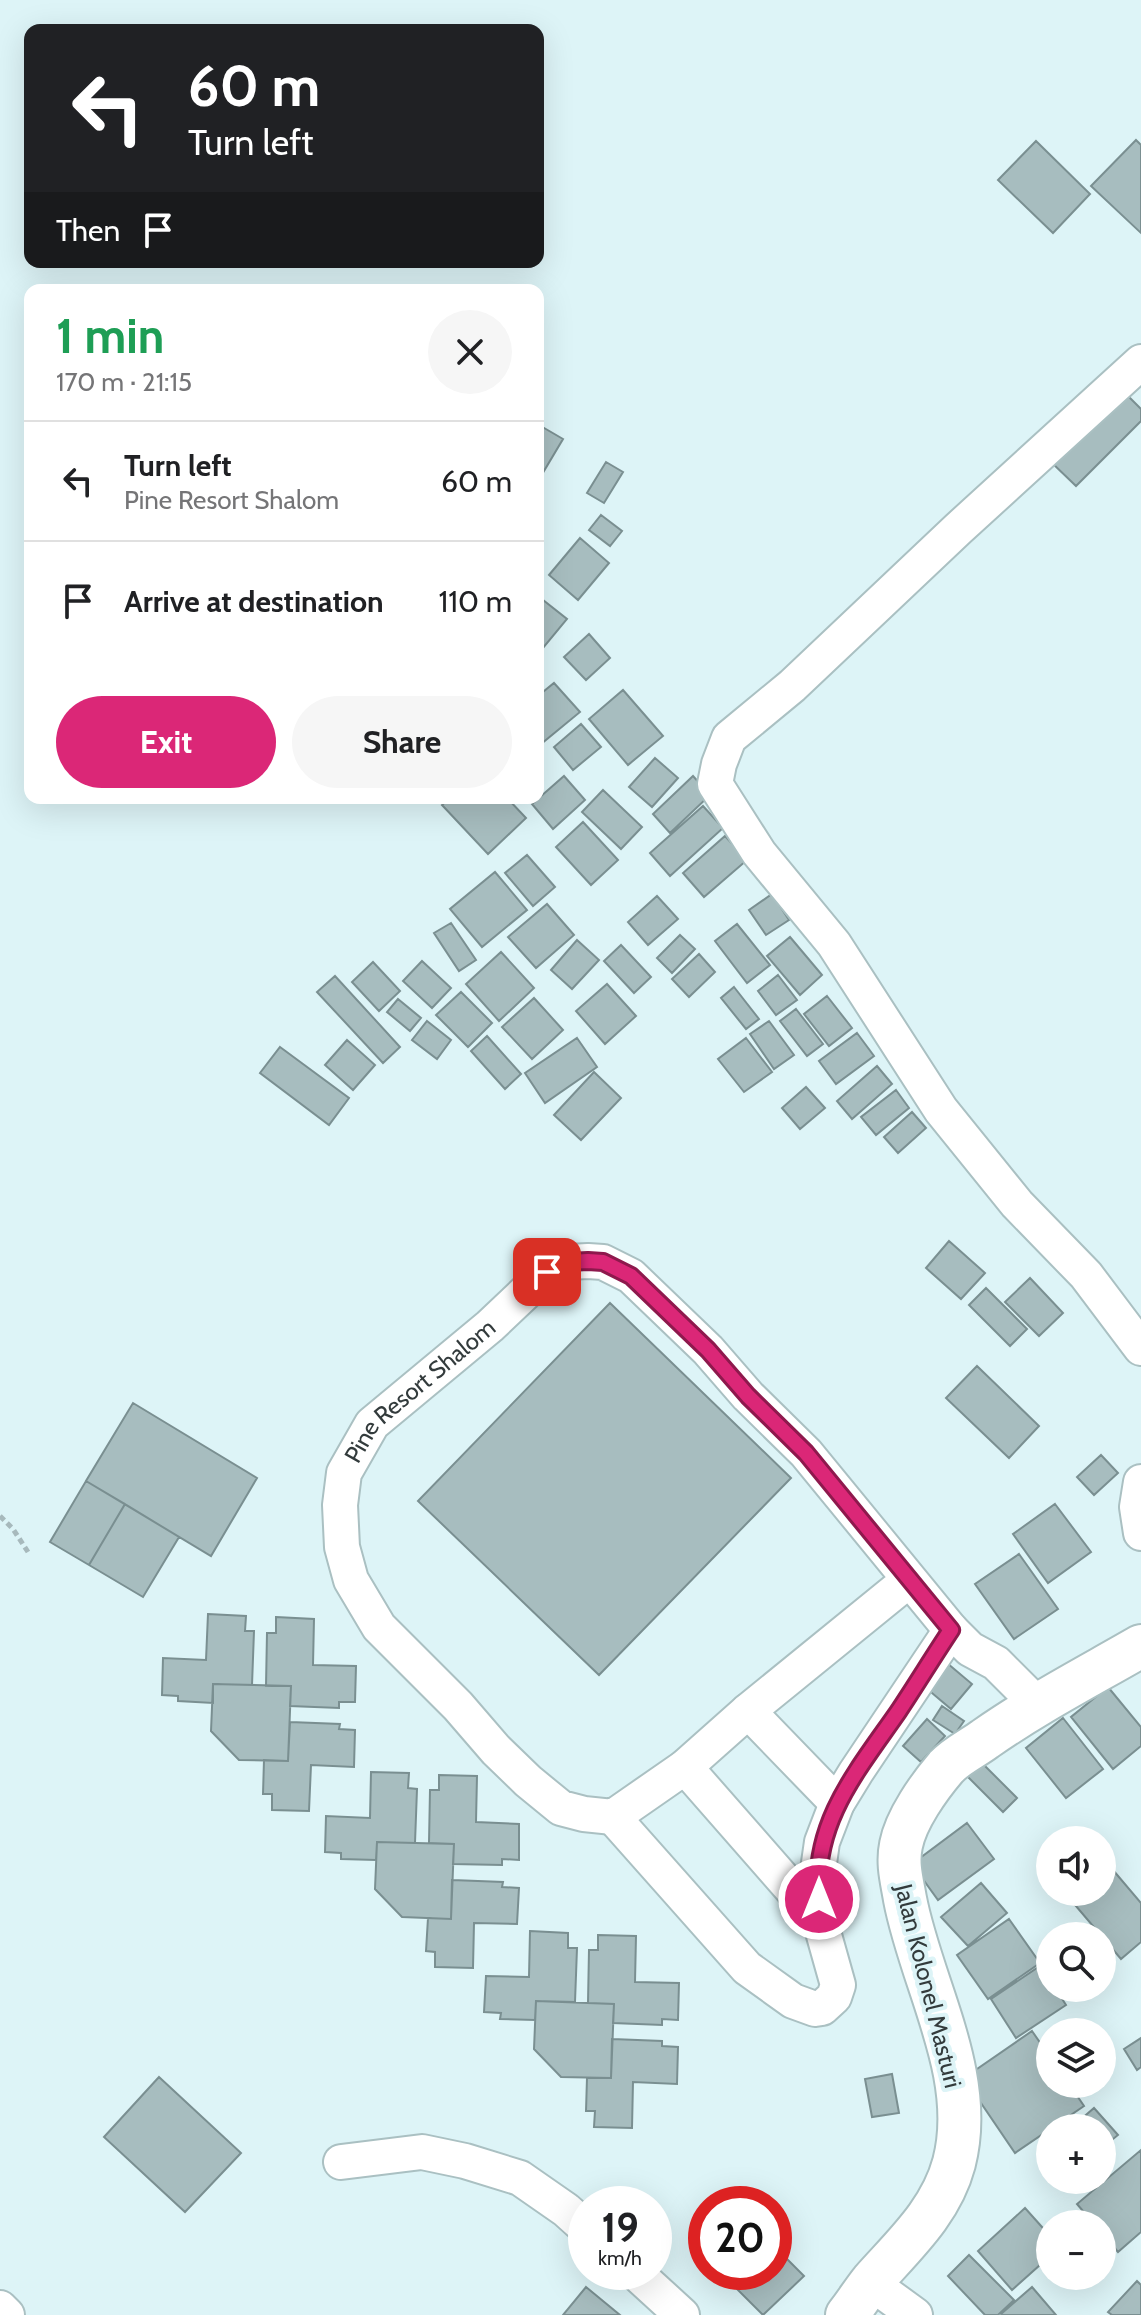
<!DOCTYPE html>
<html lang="en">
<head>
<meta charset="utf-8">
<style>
	:root { --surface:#fff; --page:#f6f6f6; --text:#202124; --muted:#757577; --line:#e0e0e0; --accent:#db2777 }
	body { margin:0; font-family:Cabin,sans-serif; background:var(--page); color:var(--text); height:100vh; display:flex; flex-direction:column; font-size:30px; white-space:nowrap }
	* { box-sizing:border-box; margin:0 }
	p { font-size:26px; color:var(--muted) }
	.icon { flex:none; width:44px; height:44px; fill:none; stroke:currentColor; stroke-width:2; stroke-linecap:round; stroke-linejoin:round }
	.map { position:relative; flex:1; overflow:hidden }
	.sheet { position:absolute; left:24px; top:284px; width:520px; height:520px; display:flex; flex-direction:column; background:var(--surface); border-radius:16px; box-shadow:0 8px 32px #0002 }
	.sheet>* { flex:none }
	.guide { position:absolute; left:24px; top:24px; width:520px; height:244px; border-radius:16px; box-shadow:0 8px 32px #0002; background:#202124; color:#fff; overflow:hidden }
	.tools { position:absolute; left:1036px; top:1826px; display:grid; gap:16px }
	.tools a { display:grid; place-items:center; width:80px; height:80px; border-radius:50%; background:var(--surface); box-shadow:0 8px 32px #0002; font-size:40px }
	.speed { position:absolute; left:568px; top:2186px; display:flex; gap:16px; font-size:40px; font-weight:700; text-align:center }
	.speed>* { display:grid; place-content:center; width:104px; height:104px; border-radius:50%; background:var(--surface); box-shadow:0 8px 32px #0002; line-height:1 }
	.speed small { font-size:20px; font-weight:400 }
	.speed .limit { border:12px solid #d22; background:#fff; color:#111 }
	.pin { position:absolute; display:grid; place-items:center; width:68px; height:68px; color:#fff; margin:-34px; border-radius:16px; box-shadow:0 4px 12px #0006 }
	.me { position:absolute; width:88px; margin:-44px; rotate:0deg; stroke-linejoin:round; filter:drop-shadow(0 0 6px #0008) }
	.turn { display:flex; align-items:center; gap:28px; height:168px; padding:0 32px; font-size:36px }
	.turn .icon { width:104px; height:104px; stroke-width:2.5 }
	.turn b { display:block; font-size:56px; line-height:68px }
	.then { display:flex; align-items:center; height:76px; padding:0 32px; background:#0003; gap:16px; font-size:30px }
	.round { display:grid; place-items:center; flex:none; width:84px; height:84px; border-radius:42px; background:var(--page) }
	.summary { display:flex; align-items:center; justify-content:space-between; height:136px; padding:0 32px }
	h1 { font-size:48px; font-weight:800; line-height:60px; color:#1e9e55 }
	.primary-button { display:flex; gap:16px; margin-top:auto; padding:16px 32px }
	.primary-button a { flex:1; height:92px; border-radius:48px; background:var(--accent); color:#fff; font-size:32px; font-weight:800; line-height:92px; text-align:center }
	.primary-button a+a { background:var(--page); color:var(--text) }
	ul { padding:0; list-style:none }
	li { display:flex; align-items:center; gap:24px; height:120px; padding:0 32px; border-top:2px solid var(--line) }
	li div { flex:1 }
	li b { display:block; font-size:30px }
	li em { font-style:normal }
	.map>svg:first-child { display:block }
	.building { fill:#a7bdbf; stroke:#7a8f91; stroke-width:2 }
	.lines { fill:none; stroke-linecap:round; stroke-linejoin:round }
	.minor-casing { stroke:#aac0c2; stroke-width:38 }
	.major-casing { stroke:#aac0c2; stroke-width:46 }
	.path { stroke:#a7b9bc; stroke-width:5; stroke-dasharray:6 4; stroke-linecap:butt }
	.minor { stroke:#fff; stroke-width:34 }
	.major { stroke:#fff; stroke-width:42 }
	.route-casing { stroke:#8e194d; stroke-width:20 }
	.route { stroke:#db2777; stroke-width:14 }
	.labels { text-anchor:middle; stroke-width:8; stroke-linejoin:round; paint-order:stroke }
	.street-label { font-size:24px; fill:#333b3c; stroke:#ddf4f7 }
</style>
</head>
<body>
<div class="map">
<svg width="1141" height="2315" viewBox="0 0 1141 2315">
	<rect width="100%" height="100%" fill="#ddf4f7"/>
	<path class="building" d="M 1136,140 L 1141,145 L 1141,233 L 1091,186 Z
		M 1036,141 L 1090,194 L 1053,233 L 998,180 Z
		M 1121,389 L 1141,409 L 1141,421 L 1076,486 L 1050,461 Z
		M 539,425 L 563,439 L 538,481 L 538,427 Z
		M 606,462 L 623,472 L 604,503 L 587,493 Z
		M 601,515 L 622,531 L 610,546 L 589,530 Z
		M 580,538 L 609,563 L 578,600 L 549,575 Z
		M 538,596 L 567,619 L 538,654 Z
		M 589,634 L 610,658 L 586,680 L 564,657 Z
		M 554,683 L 580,712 L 541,744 L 538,740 L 538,696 Z
		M 623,690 L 663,736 L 628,765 L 589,719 Z
		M 581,724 L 601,747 L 573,770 L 554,747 Z
		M 655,758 L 678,778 L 652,807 L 629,787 Z
		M 564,776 L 585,800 L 553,829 L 532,804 Z
		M 693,776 L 710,795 L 670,833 L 653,814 Z
		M 603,790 L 642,827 L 621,849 L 582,812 Z
		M 450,798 L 507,798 L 526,818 L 488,854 L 442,805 Z
		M 703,806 L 723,828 L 670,876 L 650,853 Z
		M 583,822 L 618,860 L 591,885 L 556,847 Z
		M 725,836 L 747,860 L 704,897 L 683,873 Z
		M 527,855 L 555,887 L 533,906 L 505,873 Z
		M 495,872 L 527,910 L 482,947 L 450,909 Z
		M 772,894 L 789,920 L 766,935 L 749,910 Z
		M 657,896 L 678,919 L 648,945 L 628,922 Z
		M 547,904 L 574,935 L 536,968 L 508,937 Z
		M 451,923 L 476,960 L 459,971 L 434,933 Z
		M 737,924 L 770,965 L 747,983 L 715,941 Z
		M 680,935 L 695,949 L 672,973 L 657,958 Z
		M 790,937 L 822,975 L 800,995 L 767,956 Z
		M 577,940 L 599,960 L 572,989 L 551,970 Z
		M 621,945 L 651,977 L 634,993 L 604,961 Z
		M 501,952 L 534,988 L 499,1021 L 466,984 Z
		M 699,954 L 715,972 L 689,997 L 672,979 Z
		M 422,961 L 451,988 L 432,1008 L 403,981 Z
		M 373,962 L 400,991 L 379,1011 L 352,982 Z
		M 778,975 L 797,1000 L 776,1015 L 758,991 Z
		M 335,976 L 400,1047 L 383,1063 L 317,992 Z
		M 607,984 L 636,1016 L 605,1044 L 576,1011 Z
		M 734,987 L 759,1019 L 746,1029 L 721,998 Z
		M 461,992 L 492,1023 L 468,1047 L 436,1015 Z
		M 827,996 L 852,1028 L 829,1046 L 804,1014 Z
		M 534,998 L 563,1030 L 532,1059 L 502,1027 Z
		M 398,999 L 421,1018 L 410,1031 L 387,1012 Z
		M 796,1009 L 823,1044 L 807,1056 L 780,1021 Z
		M 427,1021 L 451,1040 L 437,1059 L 412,1040 Z
		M 769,1021 L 794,1055 L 774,1069 L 750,1034 Z
		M 857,1033 L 874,1056 L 836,1084 L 819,1061 Z
		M 487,1036 L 521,1074 L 505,1089 L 471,1051 Z
		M 577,1038 L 597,1067 L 545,1103 L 525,1073 Z
		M 746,1038 L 772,1072 L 744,1092 L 718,1059 Z
		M 347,1040 L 375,1065 L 353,1090 L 325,1065 Z
		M 280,1047 L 349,1098 L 329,1125 L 260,1073 Z
		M 877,1066 L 892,1084 L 852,1119 L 837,1101 Z
		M 594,1072 L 621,1098 L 581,1140 L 554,1115 Z
		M 806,1087 L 825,1108 L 800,1129 L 782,1108 Z
		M 896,1090 L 909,1108 L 876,1135 L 861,1117 Z
		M 912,1112 L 926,1128 L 898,1153 L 884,1137 Z
		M 949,1241 L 985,1273 L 961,1299 L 926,1268 Z
		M 1030,1278 L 1063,1313 L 1039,1336 L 1005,1302 Z
		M 986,1288 L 1027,1329 L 1010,1346 L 969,1305 Z
		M 610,1303 L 791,1478 L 599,1675 L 418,1501 Z
		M 977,1366 L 1039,1426 L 1009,1458 L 946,1398 Z
		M 133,1403 L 257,1478 L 211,1556 L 86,1481 Z
		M 1101,1455 L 1118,1473 L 1094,1495 L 1077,1477 Z
		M 86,1481 L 125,1504 L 89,1565 L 50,1542 Z
		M 125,1504 L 179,1537 L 143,1597 L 89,1565 Z
		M 1055,1504 L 1091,1552 L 1048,1583 L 1013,1534 Z
		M 1019,1554 L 1058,1609 L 1014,1639 L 975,1584 Z
		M 208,1614 L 246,1616 L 245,1631 L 254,1631 L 252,1685 L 213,1684 L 213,1703 L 178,1701 L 178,1696 L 162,1695 L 163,1658 L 206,1660 Z
		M 276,1617 L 314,1619 L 313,1665 L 356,1666 L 355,1702 L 339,1702 L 339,1708 L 290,1706 L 291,1686 L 266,1686 L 267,1633 L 276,1633 Z
		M 947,1663 L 972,1684 L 951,1709 L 926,1688 Z
		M 213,1684 L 291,1686 L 288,1761 L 239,1760 L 211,1731 Z
		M 1108,1687 L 1141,1727 L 1141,1746 L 1113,1769 L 1071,1717 Z
		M 942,1706 L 964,1721 L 955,1734 L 933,1720 Z
		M 1063,1718 L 1103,1769 L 1066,1798 L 1026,1748 Z
		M 927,1719 L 945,1736 L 921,1762 L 903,1746 Z
		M 290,1722 L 340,1724 L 339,1729 L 355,1730 L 354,1767 L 311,1765 L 309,1811 L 272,1810 L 272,1794 L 263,1794 L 264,1760 L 288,1761 Z
		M 971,1752 L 1017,1798 L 1003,1812 L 957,1766 Z
		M 371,1772 L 409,1773 L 408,1788 L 417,1789 L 415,1843 L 377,1842 L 376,1860 L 341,1859 L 341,1853 L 325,1852 L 326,1816 L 370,1818 Z
		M 439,1775 L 477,1776 L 476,1822 L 519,1824 L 519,1860 L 502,1859 L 502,1865 L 453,1864 L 454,1844 L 429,1843 L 430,1790 L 439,1790 Z
		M 967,1823 L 994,1859 L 938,1900 L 912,1864 Z
		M 1078,1829 L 1087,1840 L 1065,1840 Z
		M 377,1842 L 454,1844 L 451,1919 L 402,1917 L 375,1889 Z
		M 1050,1853 L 1050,1876 L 1039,1862 Z
		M 1102,1857 L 1141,1903 L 1141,1942 L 1121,1959 L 1064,1892 L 1102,1892 Z
		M 452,1880 L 503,1882 L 502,1887 L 519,1888 L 517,1924 L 474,1923 L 473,1968 L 435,1967 L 435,1952 L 426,1951 L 428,1918 L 451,1919 Z
		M 981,1883 L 1007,1913 L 968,1946 L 941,1917 Z
		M 1009,1919 L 1040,1963 L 988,1999 L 957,1955 Z
		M 530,1931 L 568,1933 L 568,1948 L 577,1948 L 575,2002 L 536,2001 L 535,2020 L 500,2019 L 501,2013 L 484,2012 L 486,1976 L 529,1977 Z
		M 598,1935 L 636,1936 L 635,1982 L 679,1983 L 678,2020 L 662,2019 L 662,2025 L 613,2023 L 614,2004 L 588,2003 L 589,1950 L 598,1950 Z
		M 1040,1966 L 1050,1981 L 1050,1988 L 1055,1988 L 1066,2005 L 1016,2038 L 991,1999 Z
		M 536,2001 L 614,2004 L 611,2078 L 561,2077 L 534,2049 Z
		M 1032,2031 L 1050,2057 L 1050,2084 L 1069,2084 L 1084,2106 L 1015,2153 L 964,2078 Z
		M 1141,2038 L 1141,2067 L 1137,2070 L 1124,2049 Z
		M 612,2039 L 662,2041 L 662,2046 L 678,2047 L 677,2084 L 633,2082 L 632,2128 L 594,2127 L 595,2111 L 586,2111 L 587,2078 L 611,2078 Z
		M 892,2074 L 899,2113 L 872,2117 L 865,2079 Z
		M 159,2077 L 241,2153 L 185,2212 L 104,2137 Z
		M 1094,2108 L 1118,2135 L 1102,2148 L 1102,2128 L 1071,2128 Z
		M 1141,2150 L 1141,2232 L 1118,2252 L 1102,2233 L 1102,2224 L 1094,2224 L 1077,2204 Z
		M 1025,2208 L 1050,2236 L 1050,2256 L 1012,2290 L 978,2251 Z
		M 774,2246 L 804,2276 L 763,2315 L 721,2273 L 774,2272 Z
		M 969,2255 L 1014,2300 L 998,2315 L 985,2315 L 948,2276 Z
		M 1137,2281 L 1141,2285 L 1141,2315 L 1112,2315 L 1108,2312 Z
		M 586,2287 L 620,2315 L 563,2315 Z
		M 1032,2287 L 1056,2315 L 1002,2315 L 1001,2314 Z"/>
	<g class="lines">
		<g class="minor-casing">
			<g id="minor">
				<path d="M 1141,362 L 958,529 L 792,686 L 729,738 L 719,764 L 715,784 L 759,853 L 834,944 L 941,1110 L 1017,1204 L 1086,1275 L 1141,1348"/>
				<path d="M 1141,1482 L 1137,1507 L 1141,1533"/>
				<path id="s1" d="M 909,1580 L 748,1711 L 685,1767 L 613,1817 L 584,1814 L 561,1808 L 528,1781 L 496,1750 L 458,1706 L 379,1627 L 351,1580 L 342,1547 L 340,1505 L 344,1473 L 372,1424 L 490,1326 L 547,1272 L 569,1262 L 588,1261 L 603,1262 L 631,1276 L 708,1350 L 748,1396 L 806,1453 L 951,1630 L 970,1649 L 996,1663 L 1038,1705"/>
				<path d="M 748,1711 L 837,1803"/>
				<path d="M 685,1767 L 820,1921"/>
				<path d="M 613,1817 L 747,1968 L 793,2001 L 815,2009 L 822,2008 L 834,1997 L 838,1985 L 820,1921 L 817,1877 L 822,1842 L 837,1803 L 856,1772 L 951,1630"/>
				<path d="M 341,2162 L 422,2152 L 465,2161 L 520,2178 L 566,2210 L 586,2228"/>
				<path d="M 635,2272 L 682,2315"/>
				<path d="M 871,2283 L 915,2315"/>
				<path d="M 0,2308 L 7,2315"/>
			</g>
		</g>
		<g class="major-casing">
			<path id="major" d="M 847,2315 C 856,2304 863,2292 872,2281 C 904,2245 941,2212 954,2163 C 977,2075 921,1984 905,1899 C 902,1881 897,1864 901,1845 C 906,1819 929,1787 946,1767 C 956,1756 973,1748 985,1739 C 1035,1704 1089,1676 1141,1646"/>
		</g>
		<path class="path" d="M 0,1516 L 13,1529 L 28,1552"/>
		<use href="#minor" class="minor"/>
		<use href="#major" class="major"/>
	</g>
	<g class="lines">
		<g class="route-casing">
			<path id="route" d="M 547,1272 L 569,1262 L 588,1261 L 603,1262 L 631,1276 L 708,1350 L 748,1396 L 806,1453 L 951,1630 C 933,1657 916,1685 898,1712 C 857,1771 812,1823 819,1899"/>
		</g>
		<use href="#route" class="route"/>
	</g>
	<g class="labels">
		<g class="street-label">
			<text dy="8" stroke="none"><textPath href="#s1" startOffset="966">Pine Resort Shalom</textPath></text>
			<text transform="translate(928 1986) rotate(76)" y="8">Jalan Kolonel Masturi</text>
		</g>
	</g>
</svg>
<div class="tools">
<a><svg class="icon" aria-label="sound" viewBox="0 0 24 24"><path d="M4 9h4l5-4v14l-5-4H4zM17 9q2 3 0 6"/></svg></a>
<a><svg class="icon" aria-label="search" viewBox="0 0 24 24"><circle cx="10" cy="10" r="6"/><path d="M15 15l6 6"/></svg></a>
<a><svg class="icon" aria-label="layers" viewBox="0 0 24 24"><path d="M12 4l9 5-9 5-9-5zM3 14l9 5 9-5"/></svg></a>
<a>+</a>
<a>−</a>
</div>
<div class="speed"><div>19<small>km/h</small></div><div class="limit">20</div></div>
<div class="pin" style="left:547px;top:1272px;background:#d93025"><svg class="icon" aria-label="arrive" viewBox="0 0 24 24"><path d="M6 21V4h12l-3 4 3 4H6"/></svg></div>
<svg class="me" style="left:819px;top:1899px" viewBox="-20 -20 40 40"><circle r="17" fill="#db2777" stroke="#fff" stroke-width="3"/><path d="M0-11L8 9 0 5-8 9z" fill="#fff"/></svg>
<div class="guide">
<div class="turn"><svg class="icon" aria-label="left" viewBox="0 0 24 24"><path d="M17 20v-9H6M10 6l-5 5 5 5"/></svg><div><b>60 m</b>Turn left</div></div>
<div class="then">Then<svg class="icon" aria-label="arrive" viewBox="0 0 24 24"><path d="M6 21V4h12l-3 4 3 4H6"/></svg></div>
</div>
<section class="sheet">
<div class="summary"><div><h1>1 min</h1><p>170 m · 21:15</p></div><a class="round"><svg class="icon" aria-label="close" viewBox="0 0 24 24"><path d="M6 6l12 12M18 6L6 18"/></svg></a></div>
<ul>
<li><svg class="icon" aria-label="left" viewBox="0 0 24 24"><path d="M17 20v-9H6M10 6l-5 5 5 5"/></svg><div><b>Turn left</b><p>Pine Resort Shalom</p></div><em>60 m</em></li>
<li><svg class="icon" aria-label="arrive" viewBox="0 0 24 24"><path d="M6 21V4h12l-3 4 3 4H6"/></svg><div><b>Arrive at destination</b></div><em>110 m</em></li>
</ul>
<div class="primary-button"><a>Exit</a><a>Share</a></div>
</section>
</div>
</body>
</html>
